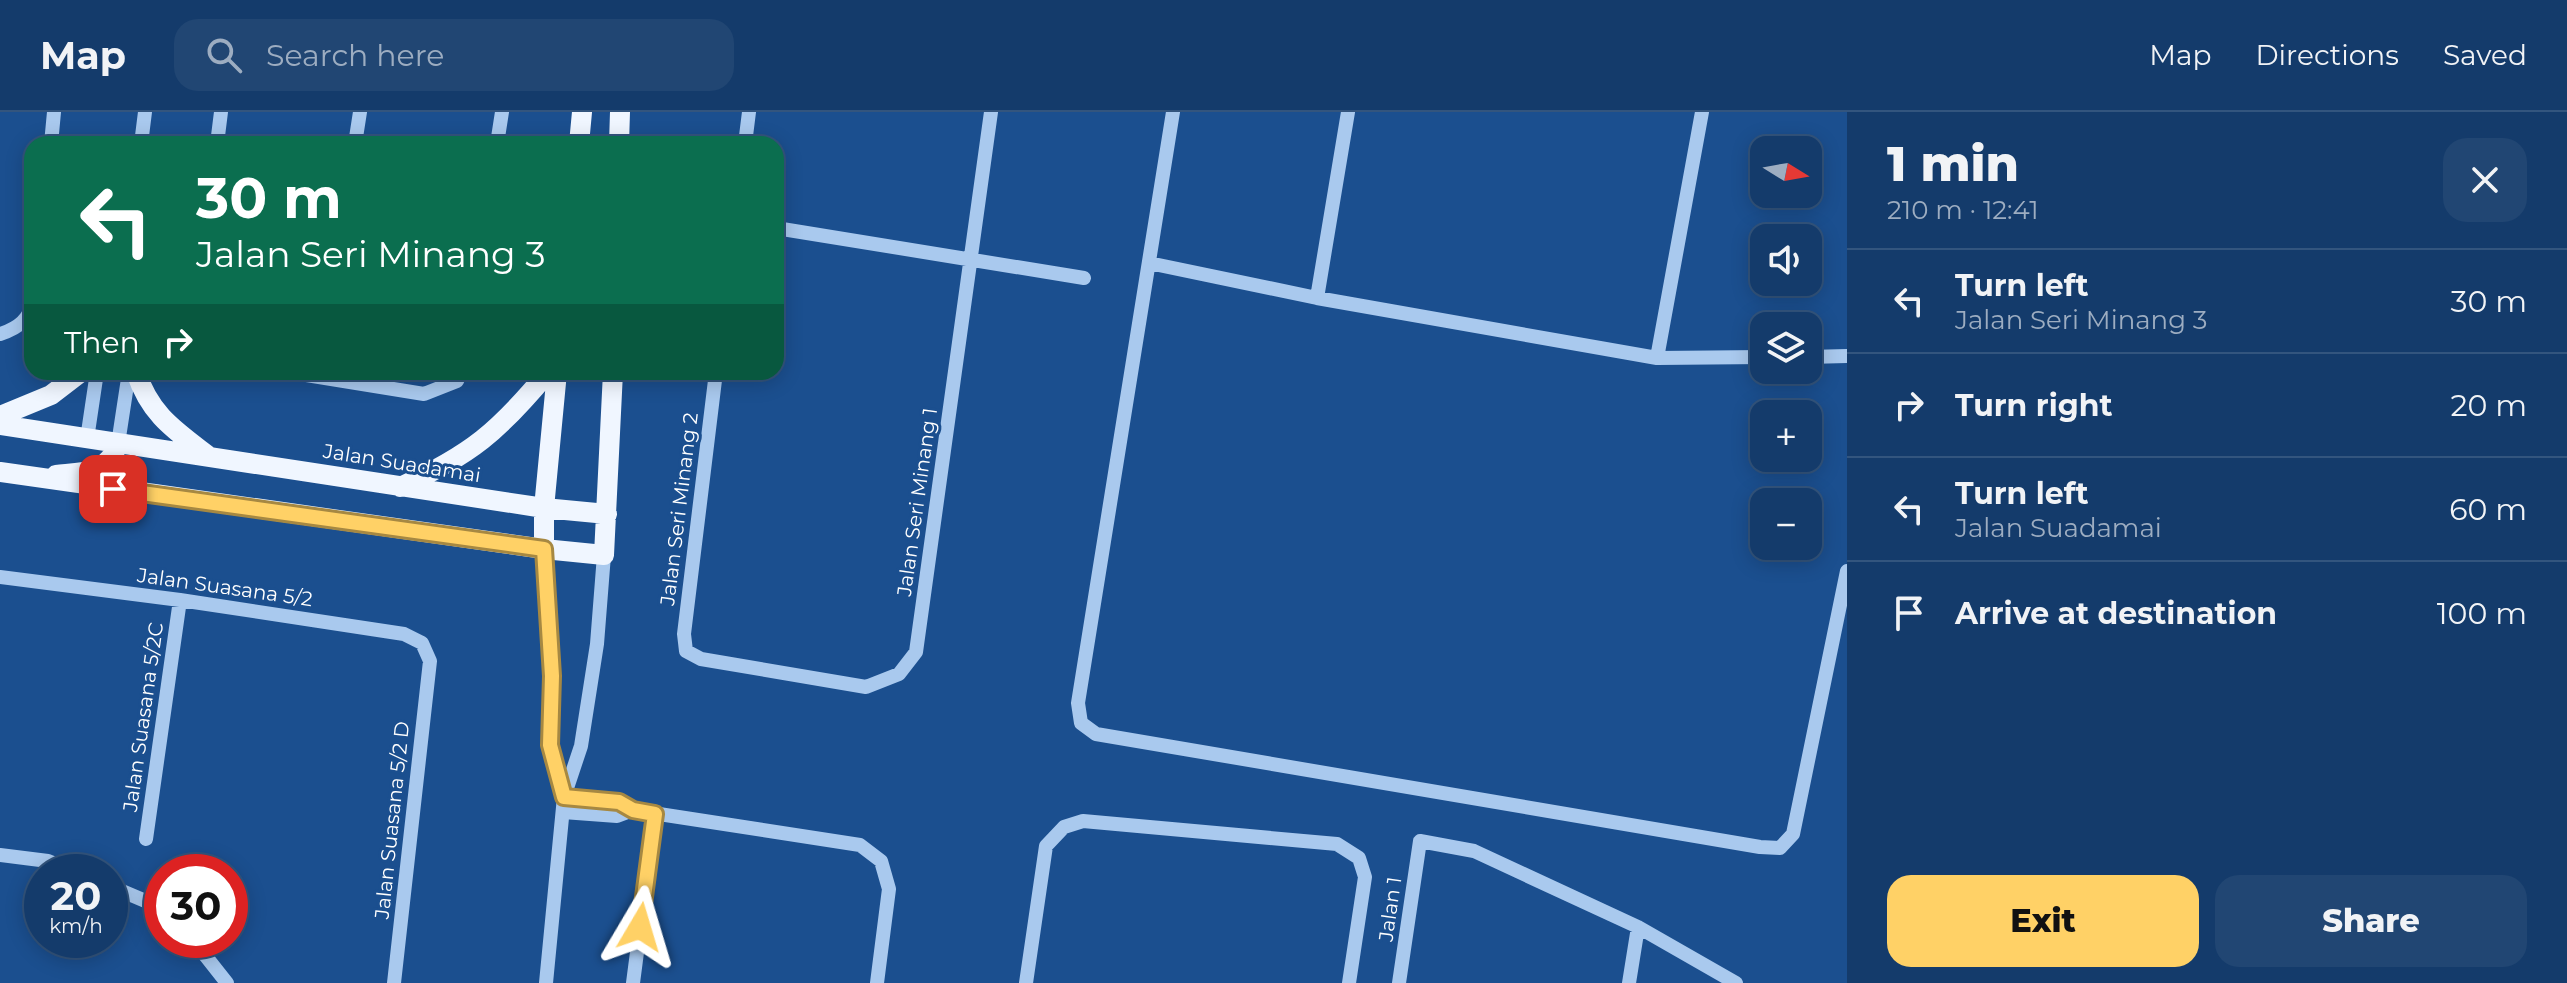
<!DOCTYPE html>
<html lang="en">
<head>
<meta charset="utf-8">
<style>
	:root { --surface:#143b6b; --page:#214673; --text:#f1f3f6; --muted:#9dadc1; --line:#33557e; --accent:#ffd166 }
	body { margin:0; font-family:Montserrat,sans-serif; background:var(--page); color:var(--text); height:100vh; display:flex; flex-direction:column; font-size:30px; white-space:nowrap }
	* { box-sizing:border-box; margin:0 }
	p { font-size:26px; color:var(--muted) }
	.icon { flex:none; width:44px; height:44px; fill:none; stroke:currentColor; stroke-width:2; stroke-linecap:round; stroke-linejoin:round }
	.map { position:relative; flex:1; overflow:hidden }
	.side { display:flex; flex-direction:column; background:var(--surface); width:720px }
	.side>* { flex:none }
	.top-card { position:absolute; left:24px; top:24px; width:760px; height:244px; border-radius:24px; box-shadow:0 4px 20px #0003,0 0 0 2px var(--line); background:#0b6e4f; color:#fff; overflow:hidden }
	.needle { width:52px; rotate:101deg }
	.controls { position:absolute; left:1750px; top:24px; display:grid; gap:16px }
	.controls a { display:grid; place-items:center; width:72px; height:72px; border-radius:16px; background:var(--surface); box-shadow:0 4px 20px #0003,0 0 0 2px var(--line); font-size:40px }
	.speed { position:absolute; left:24px; top:742px; display:flex; gap:16px; font-size:40px; font-weight:700; text-align:center }
	.speed>* { display:grid; place-content:center; width:104px; height:104px; border-radius:50%; background:var(--surface); box-shadow:0 4px 20px #0003,0 0 0 2px var(--line); line-height:1 }
	.speed small { font-size:20px; font-weight:400 }
	.speed .limit { border:12px solid #d22; background:#fff; color:#111 }
	.pin { position:absolute; display:grid; place-items:center; width:68px; height:68px; color:#fff; margin:-34px; border-radius:16px; box-shadow:0 4px 12px #0006 }
	.me { position:absolute; width:88px; margin:-44px; rotate:7deg; stroke-linejoin:round; filter:drop-shadow(0 0 6px #0008) }
	.turn { display:flex; align-items:center; gap:28px; height:168px; padding:0 40px; font-size:36px }
	.turn .icon { width:104px; height:104px; stroke-width:2.5 }
	.turn b { display:block; font-size:56px; line-height:68px }
	.then { display:flex; align-items:center; height:76px; padding:0 40px; background:#0003; gap:16px; font-size:30px }
	.round { display:grid; place-items:center; flex:none; width:84px; height:84px; border-radius:24px; background:var(--page) }
	.summary { display:flex; align-items:center; justify-content:space-between; height:136px; padding:0 40px }
	h1 { font-size:48px; font-weight:800; line-height:60px }
	.button { display:flex; gap:16px; margin-top:auto; padding:16px 40px }
	.button a { flex:1; height:92px; border-radius:24px; background:var(--accent); color:#111; font-size:32px; font-weight:800; line-height:92px; text-align:center }
	.button a+a { background:var(--page); color:var(--text) }
	ul { padding:0; list-style:none }
	li { display:flex; align-items:center; gap:24px; height:104px; padding:0 40px; border-top:2px solid var(--line) }
	li div { flex:1 }
	li b { display:block; font-size:30px }
	li em { font-style:normal }
	header { display:flex; align-items:center; gap:48px; box-sizing:border-box; height:112px; padding:0 40px; background:var(--surface); border-bottom:2px solid var(--line) }
	header strong { font-size:38px }
	nav { display:flex; gap:44px; margin-inline-start:auto; font-size:28px }
	.search { width:560px; height:72px; background:var(--page); display:flex; align-items:center; gap:20px; box-sizing:border-box; padding:0 28px; border-radius:24px; color:var(--muted); font-size:30px }
	main { display:flex; flex:1; min-height:0 }
	.map>svg:first-child { display:block }
	.lines { fill:none; stroke-linecap:round; stroke-linejoin:round }
	.minor { stroke:#a9c9ee; stroke-width:14 }
	.major { stroke:#f0f6ff; stroke-width:20 }
	.route-casing { stroke:#a68842; stroke-width:20 }
	.route { stroke:#ffd166; stroke-width:14 }
	.labels { text-anchor:middle; stroke-width:6; stroke-linejoin:round; paint-order:stroke }
	.street-label { font-size:20px; fill:#fff; stroke:#1b4f8f }
</style>
</head>
<body>
<header>
<strong>Map</strong>
<div class="search"><svg class="icon" aria-label="search" viewBox="0 0 24 24"><circle cx="10" cy="10" r="6"/><path d="M15 15l6 6"/></svg>Search here</div>
<nav><a>Map</a><a>Directions</a><a>Saved</a></nav>
</header>
<main>
<div class="map">
<svg width="1847" height="871" viewBox="0 0 1847 871">
	<rect width="100%" height="100%" fill="#1b4f8f"/>
	<g class="lines">
		<path class="minor" d="M 1173,0 L 1078,591 L 1081,611 L 1096,622 L 1760,735 L 1780,736 L 1793,722 L 1847,459
			M 51,32 L 54,0
			M 141,32 L 145,0
			M 217,32 L 221,0
			M 355,32 L 360,0
			M 497,32 L 502,0
			M 745,32 L 749,0
			M 776,116 L 1084,166
			M 1149,151 L 1317,186 L 1657,246 L 1764,245
			M 1317,186 L 1348,0
			M 0,222 C 16,217 30,208 32,191
			M 1808,245 L 1847,244
			M 1657,246 L 1702,0
			M 288,260 L 424,282 L 457,269 L 461,260
			M 716,260 L 684,522 L 686,539 L 701,547 L 866,575 L 899,562 L 916,540 L 991,0
			M 87,327 L 97,260
			M 118,332 L 129,260
			M 544,437 C 549,479 552,523 552,566 C 552,610 546,638 565,680
			M 0,465 L 180,488 L 404,522 L 422,531 L 430,549 L 394,871
			M 564,685 L 619,690 L 633,698 L 860,733 L 881,749 L 889,777 L 877,871
			M 563,700 L 617,704 L 633,698
			M 146,727 L 180,488
			M 0,743 L 48,749 L 75,760
			M 110,774 L 162,796
			M 193,828 L 227,871
			M 546,871 L 564,685 L 581,634 L 597,532 L 604,443
			M 633,871 L 655,702
			M 1026,871 L 1046,734 L 1064,715 L 1083,709 L 1337,732 L 1359,746 L 1365,765 L 1349,871
			M 1399,871 L 1420,729 L 1474,739 L 1638,815 L 1736,871
			M 1629,871 L 1638,815"/>
		<path class="major" d="M 579,32 L 582,0
			M 619,32 L 620,0
			M 136,260 C 150,302 173,317 207,343
			M 0,304 L 51,283 L 81,260
			M 0,313 L 544,396 L 607,402
			M 0,360 L 544,437 L 604,443 L 613,260
			M 56,363 C 85,360 107,362 118,332
			M 400,375 C 471,343 499,319 548,260
			M 544,437 L 544,396 L 557,260"/>
	</g>
	<g class="lines">
		<g class="route-casing">
			<path id="route" d="M 113,377 L 544,437 L 552,564 L 550,633 L 564,685 L 619,690 L 633,698 L 655,702 L 640,815"/>
		</g>
		<use href="#route" class="route"/>
	</g>
	<g class="labels">
		<g class="street-label">
			<text transform="translate(402 351) rotate(9)" y="7">Jalan Suadamai</text>
			<text transform="translate(917 390) rotate(-82)" y="7">Jalan Seri Minang 1</text>
			<text transform="translate(679 397) rotate(-83)" y="7">Jalan Seri Minang 2</text>
			<text transform="translate(225 475) rotate(8)" y="7">Jalan Suasana 5/2</text>
			<text transform="translate(143 605) rotate(-82)" y="7">Jalan Suasana 5/2C</text>
			<text transform="translate(392 708) rotate(-84)" y="7">Jalan Suasana 5/2 D</text>
			<text transform="translate(1390 797) rotate(-82)" y="7">Jalan 1</text>
		</g>
	</g>
</svg>
<div class="controls">
<a><svg class="needle" viewBox="-14 -14 28 28"><path d="M0-13l5 13h-10z" fill="#e53935"/><path d="M0 13l5-13h-10z" fill="#9dadc1"/></svg></a>
<a><svg class="icon" aria-label="sound" viewBox="0 0 24 24"><path d="M4 9h4l5-4v14l-5-4H4zM17 9q2 3 0 6"/></svg></a>
<a><svg class="icon" aria-label="layers" viewBox="0 0 24 24"><path d="M12 4l9 5-9 5-9-5zM3 14l9 5 9-5"/></svg></a>
<a>+</a>
<a>−</a>
</div>
<div class="speed"><div>20<small>km/h</small></div><div class="limit">30</div></div>
<div class="pin" style="left:113px;top:377px;background:#d93025"><svg class="icon" aria-label="arrive" viewBox="0 0 24 24"><path d="M6 21V4h12l-3 4 3 4H6"/></svg></div>
<svg class="me" style="left:640px;top:815px" viewBox="-20 -20 40 40"><path d="M0-17L14 15 0 8-14 15z" fill="#ffd166" stroke="#fff" stroke-width="4"/></svg>
<div class="top-card">
<div class="turn"><svg class="icon" aria-label="left" viewBox="0 0 24 24"><path d="M17 20v-9H6M10 6l-5 5 5 5"/></svg><div><b>30 m</b>Jalan Seri Minang 3</div></div>
<div class="then">Then<svg class="icon" aria-label="right" viewBox="0 0 24 24"><path d="M7 20v-9h11M14 6l5 5-5 5"/></svg></div>
</div>
</div>
<section class="side">
<div class="summary"><div><h1>1 min</h1><p>210 m · 12:41</p></div><a class="round"><svg class="icon" aria-label="close" viewBox="0 0 24 24"><path d="M6 6l12 12M18 6L6 18"/></svg></a></div>
<ul>
<li><svg class="icon" aria-label="left" viewBox="0 0 24 24"><path d="M17 20v-9H6M10 6l-5 5 5 5"/></svg><div><b>Turn left</b><p>Jalan Seri Minang 3</p></div><em>30 m</em></li>
<li><svg class="icon" aria-label="right" viewBox="0 0 24 24"><path d="M7 20v-9h11M14 6l5 5-5 5"/></svg><div><b>Turn right</b></div><em>20 m</em></li>
<li><svg class="icon" aria-label="left" viewBox="0 0 24 24"><path d="M17 20v-9H6M10 6l-5 5 5 5"/></svg><div><b>Turn left</b><p>Jalan Suadamai</p></div><em>60 m</em></li>
<li><svg class="icon" aria-label="arrive" viewBox="0 0 24 24"><path d="M6 21V4h12l-3 4 3 4H6"/></svg><div><b>Arrive at destination</b></div><em>100 m</em></li>
</ul>
<div class="button"><a>Exit</a><a>Share</a></div>
</section>
</main>
</body>
</html>
